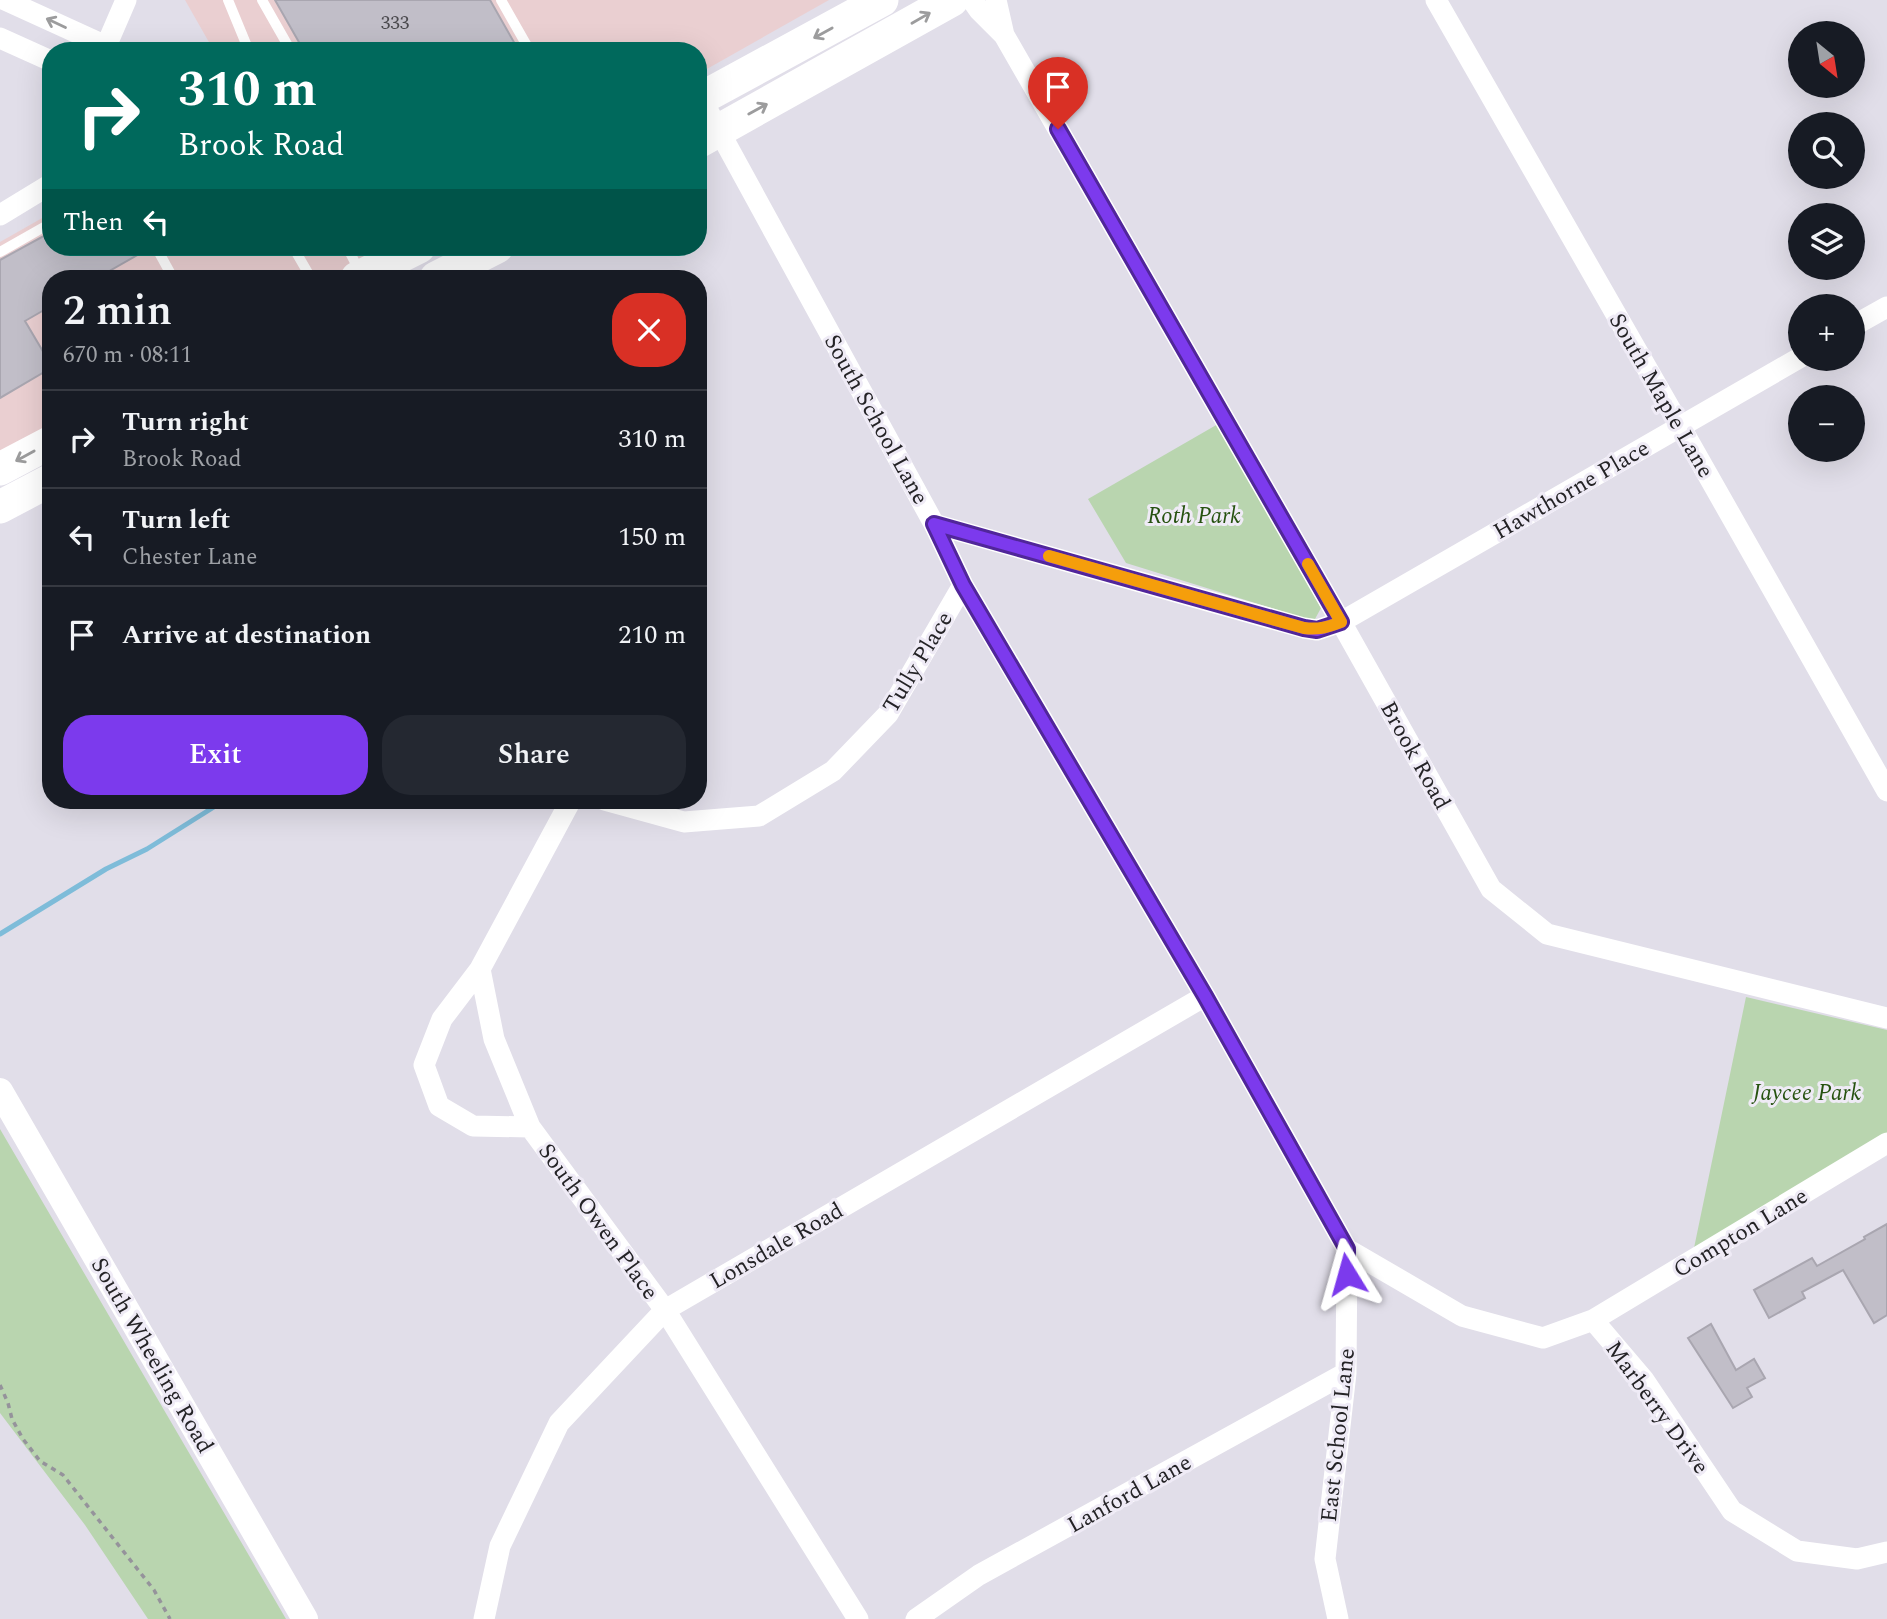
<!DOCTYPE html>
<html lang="en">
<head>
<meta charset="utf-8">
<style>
	:root { --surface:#171b24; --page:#242831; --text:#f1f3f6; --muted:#9ea1a6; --line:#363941; --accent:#7c3aed }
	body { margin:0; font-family:Spectral,serif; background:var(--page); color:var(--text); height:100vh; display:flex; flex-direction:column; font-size:26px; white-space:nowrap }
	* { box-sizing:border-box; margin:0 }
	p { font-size:23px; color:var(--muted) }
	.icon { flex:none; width:38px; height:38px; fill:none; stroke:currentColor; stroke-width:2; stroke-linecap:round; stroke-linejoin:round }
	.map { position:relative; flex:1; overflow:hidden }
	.side { position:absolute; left:42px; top:270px; width:665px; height:539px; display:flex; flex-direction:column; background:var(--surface); border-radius:28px; box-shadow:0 7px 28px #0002 }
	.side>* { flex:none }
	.banner { position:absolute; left:42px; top:42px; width:665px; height:214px; border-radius:28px; box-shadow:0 7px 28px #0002; background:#00695c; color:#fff; overflow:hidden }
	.needle { width:46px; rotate:150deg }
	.tools { position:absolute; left:1788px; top:21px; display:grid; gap:14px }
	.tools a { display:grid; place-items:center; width:77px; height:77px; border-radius:50%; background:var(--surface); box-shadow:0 7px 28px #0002; font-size:35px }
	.pin { position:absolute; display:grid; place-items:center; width:60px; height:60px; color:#fff; margin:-72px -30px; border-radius:50% 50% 50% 0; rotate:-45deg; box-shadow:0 0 7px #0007 }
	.pin .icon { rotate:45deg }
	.me { position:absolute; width:77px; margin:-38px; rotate:352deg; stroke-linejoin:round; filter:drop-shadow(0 0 5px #0008) }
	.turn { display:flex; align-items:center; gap:24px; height:147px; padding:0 21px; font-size:32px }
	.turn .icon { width:91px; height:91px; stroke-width:2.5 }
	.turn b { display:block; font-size:49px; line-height:60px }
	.then { display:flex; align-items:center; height:66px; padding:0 21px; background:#0003; gap:14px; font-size:26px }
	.round { display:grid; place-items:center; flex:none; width:74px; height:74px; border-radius:28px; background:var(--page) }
	.head { display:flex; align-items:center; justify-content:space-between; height:119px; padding:0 21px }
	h1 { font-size:42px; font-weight:600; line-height:52px }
	.button { display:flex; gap:14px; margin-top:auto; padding:14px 21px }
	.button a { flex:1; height:80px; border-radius:28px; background:var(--accent); color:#fff; font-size:28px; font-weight:600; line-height:80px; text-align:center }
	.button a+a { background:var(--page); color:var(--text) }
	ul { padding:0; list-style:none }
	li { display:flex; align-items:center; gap:21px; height:98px; padding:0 21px; border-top:2px solid var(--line) }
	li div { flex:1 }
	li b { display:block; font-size:26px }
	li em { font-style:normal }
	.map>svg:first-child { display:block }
	.commercial { fill:#eacfd1 }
	.green { fill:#b9d5af }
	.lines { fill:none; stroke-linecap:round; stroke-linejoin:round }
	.stream { stroke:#7ebcd9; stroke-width:5 }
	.building { fill:#c1bec8; stroke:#a9a6b0; stroke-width:2 }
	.path { stroke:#95939b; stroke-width:3.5; stroke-dasharray:5 5; stroke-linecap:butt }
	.service { stroke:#fff; stroke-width:10 }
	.minor { stroke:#fff; stroke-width:21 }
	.tertiary { stroke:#fff; stroke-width:26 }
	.primary { stroke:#fff; stroke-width:33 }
	.oneway { stroke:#9c9c9d }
	.route-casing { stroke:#51269a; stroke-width:18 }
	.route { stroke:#7c3aed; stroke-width:12 }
	.slow { stroke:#f59e0b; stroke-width:12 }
	.labels { text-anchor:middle; stroke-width:6; stroke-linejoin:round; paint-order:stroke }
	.number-label { font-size:19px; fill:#4b4a4e }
	.street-label { font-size:23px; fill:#242326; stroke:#efebf6 }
	.park-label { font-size:23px; font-style:italic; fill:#265210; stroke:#efebf6 }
</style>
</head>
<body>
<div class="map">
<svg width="1887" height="1619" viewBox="0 0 1887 1619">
	<rect width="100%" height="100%" fill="#e1dee9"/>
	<path class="commercial" d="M 185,0 L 829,0 L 698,74 L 698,51 L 214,51 Z
		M 51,213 L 51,247 L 391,247 L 335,278 L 51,278 L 51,429 L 0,456 L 0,242 Z"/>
	<path class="green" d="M 1218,424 L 1321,608 L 1315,619 L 1307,619 L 1126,563 L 1088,499 Z
		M 1746,997 L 1887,1030 L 1887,1137 L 1694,1248 Z
		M 0,1129 L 286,1619 L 148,1619 L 85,1525 L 0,1413 Z"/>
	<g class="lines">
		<path class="stream" d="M 0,934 L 106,869 L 147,849 L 225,800"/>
	</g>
	<path class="building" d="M 275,0 L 490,0 L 515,44 L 502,51 L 304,51 Z
		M 51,232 L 51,247 L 148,247 L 148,249 L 97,278 L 51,278 L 51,306 L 25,321 L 51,365 L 51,368 L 0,398 L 0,260 Z
		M 1887,1224 L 1887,1315 L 1874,1323 L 1843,1270 L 1802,1292 L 1805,1298 L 1769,1318 L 1754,1290 L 1812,1258 L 1817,1266 L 1865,1239 L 1864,1237 Z
		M 1711,1324 L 1736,1370 L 1754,1359 L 1765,1378 L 1747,1388 L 1752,1397 L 1733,1408 L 1688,1338 Z"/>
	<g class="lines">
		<path class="path" d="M 0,1385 L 8,1403 L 12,1419 L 23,1439 L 40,1461 L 63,1475 L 154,1590 L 170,1619"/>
		<path class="service" d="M 228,0 L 249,51
			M 262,0 L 291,51
			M 501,0 L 530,51
			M 156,247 L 173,278
			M 293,247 L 311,278
			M 347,247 L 360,272
			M 0,252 L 51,223"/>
		<path class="minor" d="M 5,0 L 106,46
			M 972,0 L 979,10 L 1004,35 L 1341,622 L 1491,889 L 1547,934 L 1887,1018
			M 996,0 L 1004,35
			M 1436,0 L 1680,426 L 1887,791
			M 0,38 L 51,61
			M 104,51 L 126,0
			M 701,98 L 934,524 L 963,585 L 1205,996 L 1347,1249 L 1346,1373 L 1325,1559 L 1338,1619
			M 0,215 L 51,184
			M 1853,326 L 1887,307
			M 934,524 L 1304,628 L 1317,630 L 1341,622 L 1801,357
			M 604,800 L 684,822 L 759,816 L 833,771 L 888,714 L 963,585
			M 480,969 L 494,1039 L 530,1127 L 665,1310 L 858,1619
			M 530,1127 L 473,1126 L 439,1106 L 424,1065 L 442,1019 L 480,969 L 571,800
			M 1347,1249 L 1462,1316 L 1543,1338 L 1593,1320 L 1644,1380 L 1732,1511 L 1797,1551 L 1857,1559 L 1887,1552
			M 1593,1320 L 1887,1143
			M 484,1619 L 500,1546 L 559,1423 L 665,1310 L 1205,996
			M 916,1619 L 979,1575 L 1346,1373"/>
		<path class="tertiary" d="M 0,1091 L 305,1619"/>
		<path class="primary" d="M 698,100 L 882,0
			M 698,142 L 952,0
			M 357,278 L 419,247
			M 436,278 L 497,247
			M 0,469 L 51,442
			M 0,507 L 51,480"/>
	</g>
	<defs><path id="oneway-shaft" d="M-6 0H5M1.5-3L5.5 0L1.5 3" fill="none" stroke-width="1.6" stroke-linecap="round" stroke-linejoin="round" transform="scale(1.75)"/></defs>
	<g class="oneway">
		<use href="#oneway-shaft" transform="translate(921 18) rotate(-30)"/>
		<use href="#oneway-shaft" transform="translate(56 23) rotate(-155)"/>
		<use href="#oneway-shaft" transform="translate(823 33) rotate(151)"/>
		<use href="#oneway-shaft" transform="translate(758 109) rotate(-29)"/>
		<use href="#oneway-shaft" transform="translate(25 456) rotate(151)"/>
	</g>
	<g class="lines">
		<g class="route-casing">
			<path id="route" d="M 1058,129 L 1341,622 L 1317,630 L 1304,628 L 934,524 L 963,585 L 1205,996 L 1347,1249 L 1347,1274"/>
		</g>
		<use href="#route" class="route"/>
		<path class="slow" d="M 1049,556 L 1304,628 C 1319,630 1328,627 1341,622 L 1308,564"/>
	</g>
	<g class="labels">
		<g class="number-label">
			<text x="395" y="29">333</text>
		</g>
		<g class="street-label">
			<text transform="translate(1662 395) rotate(60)" y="8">South Maple Lane</text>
			<text transform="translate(877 419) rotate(61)" y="8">South School Lane</text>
			<text transform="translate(1571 489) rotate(-30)" y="8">Hawthorne Place</text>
			<text transform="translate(917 662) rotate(-59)" y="8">Tully Place</text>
			<text transform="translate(1416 755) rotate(61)" y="8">Brook Road</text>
			<text transform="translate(599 1221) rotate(54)" y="8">South Owen Place</text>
			<text transform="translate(1740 1232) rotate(-31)" y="8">Compton Lane</text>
			<text transform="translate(776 1245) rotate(-30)" y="8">Lonsdale Road</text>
			<text transform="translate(153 1355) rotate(60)" y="8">South Wheeling Road</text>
			<text transform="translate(1658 1407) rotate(54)" y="8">Marberry Drive</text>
			<text transform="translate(1337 1435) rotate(-84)" y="8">East School Lane</text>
			<text transform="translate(1129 1493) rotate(-29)" y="8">Lanford Lane</text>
		</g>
		<g class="park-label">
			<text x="1194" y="523">Roth Park</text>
			<text x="1807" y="1100">Jaycee Park</text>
		</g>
	</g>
</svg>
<div class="tools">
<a><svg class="needle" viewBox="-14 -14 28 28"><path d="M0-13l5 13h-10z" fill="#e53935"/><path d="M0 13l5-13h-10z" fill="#9ea1a6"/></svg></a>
<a><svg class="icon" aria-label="search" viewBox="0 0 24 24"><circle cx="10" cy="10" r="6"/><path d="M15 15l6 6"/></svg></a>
<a><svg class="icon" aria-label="layers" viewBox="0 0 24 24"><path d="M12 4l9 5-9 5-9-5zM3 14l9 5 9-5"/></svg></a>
<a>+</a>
<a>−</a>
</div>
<div class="pin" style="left:1058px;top:129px;background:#d93025"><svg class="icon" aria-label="arrive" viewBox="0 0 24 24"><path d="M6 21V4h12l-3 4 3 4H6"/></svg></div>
<svg class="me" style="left:1347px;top:1274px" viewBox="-20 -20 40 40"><path d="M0-17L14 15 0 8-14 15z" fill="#7c3aed" stroke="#fff" stroke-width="4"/></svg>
<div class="banner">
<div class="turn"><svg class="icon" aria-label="right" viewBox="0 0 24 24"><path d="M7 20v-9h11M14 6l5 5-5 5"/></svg><div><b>310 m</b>Brook Road</div></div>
<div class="then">Then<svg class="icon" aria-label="left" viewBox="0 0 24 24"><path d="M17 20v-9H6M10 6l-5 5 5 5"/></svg></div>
</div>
<section class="side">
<div class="head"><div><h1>2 min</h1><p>670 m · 08:11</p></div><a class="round" style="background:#d93025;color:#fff"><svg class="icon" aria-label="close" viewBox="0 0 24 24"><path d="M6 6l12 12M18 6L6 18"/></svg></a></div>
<ul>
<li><svg class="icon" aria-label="right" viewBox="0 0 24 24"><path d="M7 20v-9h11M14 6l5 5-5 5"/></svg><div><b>Turn right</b><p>Brook Road</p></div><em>310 m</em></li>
<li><svg class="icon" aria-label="left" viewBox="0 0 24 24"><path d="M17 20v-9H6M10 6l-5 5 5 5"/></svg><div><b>Turn left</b><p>Chester Lane</p></div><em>150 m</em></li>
<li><svg class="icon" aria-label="arrive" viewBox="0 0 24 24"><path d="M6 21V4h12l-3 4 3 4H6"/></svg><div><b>Arrive at destination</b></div><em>210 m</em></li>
</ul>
<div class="button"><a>Exit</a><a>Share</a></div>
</section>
</div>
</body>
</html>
